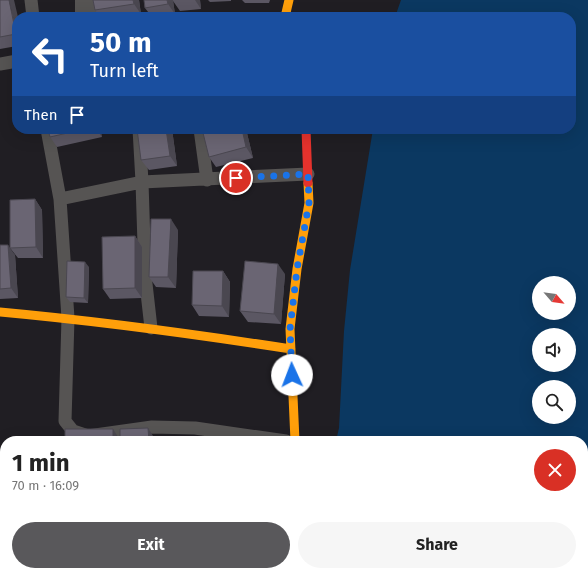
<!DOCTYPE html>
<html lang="en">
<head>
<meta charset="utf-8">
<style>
	:root { --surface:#fff; --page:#f6f6f6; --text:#222; --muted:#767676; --accent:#59585b }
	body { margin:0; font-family:"Fira Sans",sans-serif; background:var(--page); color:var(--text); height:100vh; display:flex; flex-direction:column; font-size:15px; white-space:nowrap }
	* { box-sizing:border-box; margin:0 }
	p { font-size:13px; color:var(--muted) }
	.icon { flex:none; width:22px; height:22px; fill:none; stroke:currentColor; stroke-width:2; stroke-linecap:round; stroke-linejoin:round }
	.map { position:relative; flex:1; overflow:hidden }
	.drawer { position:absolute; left:0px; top:436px; width:588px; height:140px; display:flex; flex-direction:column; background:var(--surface); border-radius:16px 16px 0 0; box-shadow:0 4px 16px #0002 }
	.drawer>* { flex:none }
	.banner { position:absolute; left:12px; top:12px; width:564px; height:122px; border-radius:16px; box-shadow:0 4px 16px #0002; background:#1a4fa0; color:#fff; overflow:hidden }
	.needle { width:26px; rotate:118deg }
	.fabs { position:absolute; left:532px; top:276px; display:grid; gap:8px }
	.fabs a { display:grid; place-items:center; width:44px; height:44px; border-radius:50%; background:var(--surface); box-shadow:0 4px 16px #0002; font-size:20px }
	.pin { position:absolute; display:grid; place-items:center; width:34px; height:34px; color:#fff; margin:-17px; border:2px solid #fff; border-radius:50%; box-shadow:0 1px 4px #0007 }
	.me { position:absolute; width:44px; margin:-22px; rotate:358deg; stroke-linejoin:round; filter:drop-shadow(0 0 3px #0008) }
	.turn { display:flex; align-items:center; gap:14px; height:84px; padding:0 12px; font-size:18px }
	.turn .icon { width:52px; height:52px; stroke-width:2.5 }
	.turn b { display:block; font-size:28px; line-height:34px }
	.then { display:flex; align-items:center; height:38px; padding:0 12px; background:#0003; gap:8px; font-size:15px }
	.round { display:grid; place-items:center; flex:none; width:42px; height:42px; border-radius:21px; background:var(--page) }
	.summary { display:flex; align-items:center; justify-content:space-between; height:68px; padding:0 12px }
	h1 { font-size:24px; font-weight:700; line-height:30px }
	.action { display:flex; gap:8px; margin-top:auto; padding:8px 12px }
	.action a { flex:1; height:46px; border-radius:24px; background:var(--accent); color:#fff; font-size:16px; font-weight:700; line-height:46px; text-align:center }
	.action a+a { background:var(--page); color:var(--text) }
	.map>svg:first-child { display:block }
	.water { fill:#0b3861; fill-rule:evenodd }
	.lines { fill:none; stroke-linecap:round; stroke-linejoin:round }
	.lane { stroke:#565453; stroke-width:13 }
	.street { stroke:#565453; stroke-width:22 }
	.slow { stroke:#ff9f0a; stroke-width:9 }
	.jam { stroke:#e5322d; stroke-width:9 }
	.wall { fill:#5b5763 }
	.shaded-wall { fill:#4a4750 }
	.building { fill:#6a6573; stroke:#4a4750 }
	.route { stroke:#1a73e8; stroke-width:7; stroke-dasharray:0 12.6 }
</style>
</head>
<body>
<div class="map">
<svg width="588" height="576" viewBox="0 0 588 576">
	<rect width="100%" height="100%" fill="#201e23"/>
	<path class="water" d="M 401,0 L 588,0 L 588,576 L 382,576 L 381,571 L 583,571 L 583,441 L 336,441 L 339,428 L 344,331 L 350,270 L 373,129 L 571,129 L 571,17 L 395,17 ZM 539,283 L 569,283 L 569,313 L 539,313 ZM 539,335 L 569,335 L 569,365 L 539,365 ZM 539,387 L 569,387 L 569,417 L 539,417 Z"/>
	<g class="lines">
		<path class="lane" d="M 31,0 L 33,17
			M 0,64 L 17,61
			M 47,129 L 60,199
			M 139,129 L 142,182 L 145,275 L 151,328
			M 200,129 L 207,180
			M 286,441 L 195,428 L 152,427 L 88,436 L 73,431 L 65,421 L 68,318 L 60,199 L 142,182 L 308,174
			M 0,545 L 5,544"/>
		<path class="street" d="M 86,17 L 86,0"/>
		<path class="slow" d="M 285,17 L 289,0
			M 0,312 C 98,321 194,334 291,349
			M 295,441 L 290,329 L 297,269 L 309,203 L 308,183
			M 211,576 L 243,571"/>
		<path class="jam" d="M 306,129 L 308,183"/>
	</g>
	<path class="wall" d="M 0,0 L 17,17 L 17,46 L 0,49 Z
		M 93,0 L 139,0 L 141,14 L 125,17 L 100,17 L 95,10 Z
		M 144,0 L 200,0 L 201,9 L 180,11 L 173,1 L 175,14 L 159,17 L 152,17 L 145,8 Z
		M 208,0 L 231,0 L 231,1 L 210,2 Z
		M 242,0 L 270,0 L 269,3 L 245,3 Z
		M 48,129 L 100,129 L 102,137 L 57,147 L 50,137 Z
		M 172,129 L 177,166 L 149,170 L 141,160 Z
		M 246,129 L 253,158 L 216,167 L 209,157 Z
		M 35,199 L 42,210 L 43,258 L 18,258 L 10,248 Z
		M 178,230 L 176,288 L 156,287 L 149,277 Z
		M 135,236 L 142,247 L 142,298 L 110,299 L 103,289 Z
		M 0,245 L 15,255 L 18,298 L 0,299 Z
		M 89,267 L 88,303 L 70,302 L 66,297 Z
		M 223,271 L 230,282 L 229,317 L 199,316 L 192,305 Z
		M 285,274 L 281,324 L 248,322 L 240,311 Z
		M 0,450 L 5,450 L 5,531 L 0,531 Z"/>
	<path class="shaded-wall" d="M 9,0 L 14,0 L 18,17 L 17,17 L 17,35 Z
		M 133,0 L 139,0 L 141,14 L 134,4 Z
		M 167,0 L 173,0 L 175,14 L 168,4 Z
		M 195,0 L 200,0 L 201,9 Z
		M 96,129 L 100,129 L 102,137 Z
		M 166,129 L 172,129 L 177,166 L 170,156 Z
		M 242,129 L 246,129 L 253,158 L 246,147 Z
		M 35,199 L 42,210 L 43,258 L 36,247 Z
		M 171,219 L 178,230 L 176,288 L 168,277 Z
		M 135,236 L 142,247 L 142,298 L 135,288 Z
		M 8,245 L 15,255 L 18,298 L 11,288 Z
		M 85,262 L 89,267 L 88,303 L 84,298 Z
		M 278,264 L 285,274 L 281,324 L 274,314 Z
		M 223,271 L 230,282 L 229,317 L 222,306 Z
		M 148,428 L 155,439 L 156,441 L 149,441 Z
		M 113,429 L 120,440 L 120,441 L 113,441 Z"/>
	<path class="building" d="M 0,0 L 9,0 L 16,34 L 0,37 Z
		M 93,0 L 133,0 L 134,4 L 95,10 Z
		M 144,0 L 167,0 L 168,4 L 145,8 Z
		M 48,129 L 85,129 L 50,137 Z
		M 137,129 L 166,129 L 170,156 L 141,160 Z
		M 202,129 L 242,129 L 246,147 L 209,157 Z
		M 35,199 L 36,247 L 10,248 L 10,200 Z
		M 151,219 L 171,219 L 168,277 L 149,277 Z
		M 135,236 L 135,288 L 103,289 L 102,237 Z
		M 0,245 L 8,245 L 11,288 L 0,289 Z
		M 67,261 L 85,262 L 84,298 L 66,297 Z
		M 245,261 L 278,264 L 274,314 L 240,311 Z
		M 193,271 L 223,271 L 222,306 L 192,305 Z
		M 148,428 L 149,441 L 120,441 L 120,429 Z
		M 65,429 L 113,429 L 113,441 L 65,441 Z
		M 0,450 L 5,450 L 5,482 L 0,482 Z
		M 0,490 L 5,490 L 5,520 L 0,520 Z"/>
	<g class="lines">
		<path class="route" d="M 236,178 L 308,174 L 309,203 L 297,269 L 290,329 L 292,375"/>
	</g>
</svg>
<div class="fabs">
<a><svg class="needle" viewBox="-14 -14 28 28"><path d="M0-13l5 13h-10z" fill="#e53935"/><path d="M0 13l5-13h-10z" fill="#767676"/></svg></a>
<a><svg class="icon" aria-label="sound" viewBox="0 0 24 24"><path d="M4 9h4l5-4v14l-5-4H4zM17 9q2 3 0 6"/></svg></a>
<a><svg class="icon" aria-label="search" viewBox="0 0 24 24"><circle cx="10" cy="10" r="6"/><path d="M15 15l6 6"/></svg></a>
</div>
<div class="pin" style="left:236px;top:178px;background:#d93025"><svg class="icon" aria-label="arrive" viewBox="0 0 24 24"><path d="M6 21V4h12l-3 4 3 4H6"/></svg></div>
<svg class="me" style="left:292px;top:375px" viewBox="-20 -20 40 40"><circle r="19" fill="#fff"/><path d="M0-13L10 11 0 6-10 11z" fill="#1a73e8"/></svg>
<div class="banner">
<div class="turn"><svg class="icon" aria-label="left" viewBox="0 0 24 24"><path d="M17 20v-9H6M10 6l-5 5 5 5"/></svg><div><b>50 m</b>Turn left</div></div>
<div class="then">Then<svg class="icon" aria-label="arrive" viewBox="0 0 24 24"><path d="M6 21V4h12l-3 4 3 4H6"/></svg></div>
</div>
<section class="drawer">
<div class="summary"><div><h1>1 min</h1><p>70 m · 16:09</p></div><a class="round" style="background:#d93025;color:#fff"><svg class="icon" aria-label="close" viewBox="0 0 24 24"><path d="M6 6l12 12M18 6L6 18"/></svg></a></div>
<div class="action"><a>Exit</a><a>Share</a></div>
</section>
</div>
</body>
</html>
